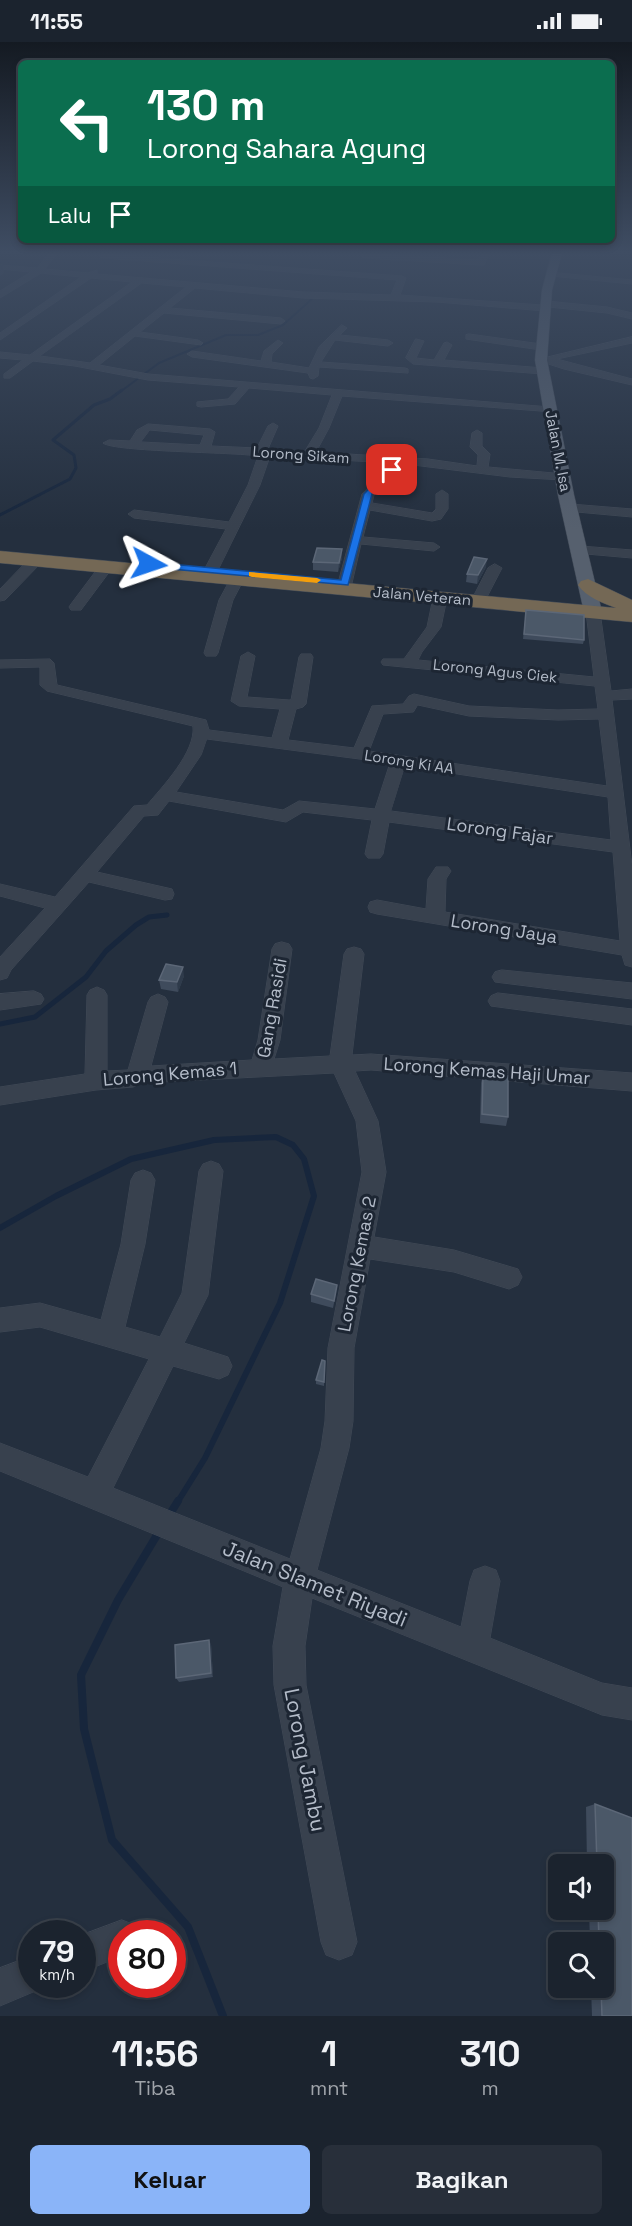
<!DOCTYPE html>
<html lang="id">
<head>
<meta charset="utf-8">
<style>
	:root { --surface:#1b232e; --page:#282f3a; --text:#f1f3f6; --muted:#a0a4aa; --line:#39404a; --accent:#8ab4f8 }
	body { margin:0; font-family:"Space Grotesk",sans-serif; background:var(--page); color:var(--text); height:100vh; display:flex; flex-direction:column; font-size:22px; white-space:nowrap }
	* { box-sizing:border-box; margin:0 }
	p { font-size:20px; color:var(--muted) }
	.icon { flex:none; width:33px; height:33px; fill:none; stroke:currentColor; stroke-width:2; stroke-linecap:round; stroke-linejoin:round }
	.map { position:relative; height:1974px; overflow:hidden }
	.drawer { display:flex; flex-direction:column; background:var(--surface); flex:1 }
	.drawer>* { flex:none }
	.top-card { position:absolute; left:18px; top:18px; width:597px; height:183px; border-radius:9px; box-shadow:0 3px 9px #0003,0 0 0 2px var(--line); background:#0b6e4f; color:#fff; overflow:hidden }
	.controls { position:absolute; left:548px; top:1812px; display:grid; gap:12px }
	.controls a { display:grid; place-items:center; width:66px; height:66px; border-radius:9px; background:var(--surface); box-shadow:0 3px 9px #0003,0 0 0 2px var(--line); font-size:30px }
	.speed { position:absolute; left:18px; top:1878px; display:flex; gap:12px; font-size:30px; font-weight:700; text-align:center }
	.speed>* { display:grid; place-content:center; width:78px; height:78px; border-radius:50%; background:var(--surface); box-shadow:0 3px 9px #0003,0 0 0 2px var(--line); line-height:1 }
	.speed small { font-size:15px; font-weight:400 }
	.speed .limit { border:9px solid #d22; background:#fff; color:#111 }
	.pin { position:absolute; display:grid; place-items:center; width:51px; height:51px; color:#fff; margin:-26px; border-radius:12px; box-shadow:0 3px 9px #0006 }
	.me { position:absolute; width:66px; margin:-33px; rotate:95deg; stroke-linejoin:round; filter:drop-shadow(0 0 4px #0008) }
	.turn { display:flex; align-items:center; gap:21px; height:126px; padding:0 30px; font-size:27px }
	.turn .icon { width:78px; height:78px; stroke-width:2.5 }
	.turn b { display:block; font-size:42px; line-height:51px }
	.then { display:flex; align-items:center; height:57px; padding:0 30px; background:#0003; gap:12px; font-size:22px }
	.eta { display:flex; justify-content:space-evenly; align-items:center; height:102px; text-align:center }
	.eta b { font-size:36px; font-weight:800; line-height:42px }
	.button { display:flex; gap:12px; margin-top:auto; padding:12px 30px }
	.button a { flex:1; height:69px; border-radius:9px; background:var(--accent); color:#111; font-size:24px; font-weight:800; line-height:69px; text-align:center }
	.button a+a { background:var(--page); color:var(--text) }
	.status { display:flex; justify-content:space-between; align-items:center; height:42px; padding:0 30px; background:var(--surface); direction:ltr }
	.status svg { height:16px; fill:currentColor }
	.map>svg:first-child { display:block }
	.lines { fill:none; stroke-linecap:round; stroke-linejoin:round }
	.stream-far4 { stroke:#17263c; stroke-width:2 }
	.stream-far3 { stroke:#17263c; stroke-width:3 }
	.stream-far2 { stroke:#17263c; stroke-width:5 }
	.stream-far1 { stroke:#17263c; stroke-width:6 }
	.stream { stroke:#17263c; stroke-width:8 }
	.minor-casing { stroke:#414a57; stroke-width:1 }
	.major-casing { stroke:#414a57; stroke-width:1 }
	.highway-casing { stroke:#434c59; stroke-width:1 }
	.minor { fill:#38414e; fill-rule:evenodd }
	.major { fill:#56606e; fill-rule:evenodd }
	.highway { fill:#746855; fill-rule:evenodd }
	.wall { fill:#3f4b5c }
	.shaded-wall { fill:#2f3b4b }
	.building { fill:#4b5868; stroke:#5c6777; stroke-width:1.5 }
	.route { fill:#1a73e8; stroke:#114b97; stroke-width:1.5 }
	.slow { fill:#f59e0b }
	.labels { text-anchor:middle; stroke-width:6; stroke-linejoin:round; paint-order:stroke }
	.far-street-label { font-size:15px; fill:#b4bcc9; stroke:#1d2633 }
	.street-label { font-size:18px; fill:#b4bcc9; stroke:#1d2633 }
	.near-street-label { font-size:21px; fill:#b4bcc9; stroke:#1d2633 }
</style>
</head>
<body>
<div class="status"><b>11:55</b><svg viewBox="0 0 49 12"><path d="M0 12V9h3v3zM5 12V6h3v6zM10 12V3h3v9zM15 12V0h3v12zM26 1h20v11H26zM47 4h2v5h-2z"/></svg></div>
<div class="map">
<svg width="632" height="1974" viewBox="0 0 632 1974">
	<rect width="100%" height="100%" fill="#242f3e"/>
	<g class="lines">
		<path class="stream-far4" d="M 120,350 L 159,321 L 226,293 L 258,293 L 283,283 L 313,256"/>
		<path class="stream-far3" d="M 0,473 L 70,437 L 76,426 L 74,413 L 53,398 L 94,363 L 110,357 L 122,348"/>
		<path class="stream-far2" d="M 0,982 L 35,975 L 86,935 L 106,909 L 136,883 L 149,875 L 167,873"/>
		<path class="stream-far1" d="M 0,1186 L 56,1154 L 131,1117 L 214,1098 L 276,1095 L 293,1103 L 304,1117 L 314,1154 L 280,1261 L 205,1416 L 177,1461"/>
		<path class="stream" d="M 168,1475 L 178,1459
			M 160,1488 L 118,1558 L 81,1633 L 84,1687 L 112,1798 L 188,1885 L 223,1974"/>
		<g class="minor-casing">
			<path id="minor" d="M 49,211 L 57,211 L 45,227 L 88,231 L 97,228 L 97,232 L 303,250 L 391,253 L 397,238 L 103,216 L 99,214 L 103,212 L 402,234 L 406,236 L 400,253 L 542,263 L 546,259 L 607,265 L 632,271 L 632,277 L 607,271 L 549,265 L 545,269 L 437,260 L 303,256 L 195,246 L 170,266 L 281,276 L 285,279 L 281,282 L 164,271 L 140,290 L 198,298 L 203,301 L 201,303 L 135,294 L 99,323 L 148,332 L 550,365 L 555,368 L 554,370 L 342,354 L 329,386 L 316,410 L 428,417 L 477,424 L 478,413 L 470,405 L 472,391 L 477,388 L 482,391 L 482,404 L 490,412 L 488,425 L 564,432 L 570,435 L 564,438 L 510,435 L 405,422 L 374,453 L 372,461 L 432,471 L 436,467 L 436,452 L 442,448 L 448,452 L 448,467 L 441,477 L 432,479 L 370,468 L 363,495 L 434,501 L 440,505 L 434,509 L 361,502 L 352,541 L 345,545 L 338,541 L 362,452 L 392,421 L 270,414 L 260,443 L 218,528 L 211,532 L 204,528 L 226,487 L 134,476 L 128,472 L 134,468 L 229,480 L 248,443 L 258,414 C 234,410 114,410 103,401 L 109,398 L 130,399 L 137,388 L 148,382 L 210,387 L 215,390 L 211,404 L 257,406 L 268,384 L 273,381 L 278,384 L 268,407 L 305,409 L 319,386 L 332,353 L 249,346 L 235,362 L 201,365 L 197,364 L 197,360 L 228,357 L 239,345 L 148,338 L 75,324 L 33,319 L 10,336 L 4,336 L 4,332 L 23,318 L 0,316 L 0,310 L 30,313 L 132,240 L 91,236 L 0,298 L 0,291 L 81,235 L 41,231 L 0,256 L 0,249 L 31,230 L 0,227 L 0,223 L 37,226 ZM 142,241 L 186,245 L 90,321 L 40,314 ZM 150,388 L 204,393 L 200,403 L 141,400 Z
				M 360,211 L 478,218 L 482,211 L 490,211 L 484,223 L 481,223 L 364,216 Z
				M 548,230 L 632,238 L 632,242 L 551,234 L 548,234 Z
				M 342,283 L 347,286 L 340,293 L 388,298 L 393,301 L 388,304 L 335,298 L 321,320 L 405,326 L 408,327 L 408,331 L 319,325 L 318,334 L 313,337 L 310,336 L 308,331 L 192,315 L 187,312 L 192,309 L 261,319 L 264,309 L 278,298 L 283,301 L 272,312 L 271,320 L 309,326 L 319,305 Z
				M 469,292 L 541,302 L 546,305 L 541,308 L 466,297 L 466,293 Z
				M 632,295 L 632,301 L 557,317 L 632,337 L 632,343 L 564,327 L 536,318 Z
				M 416,297 L 424,299 L 416,316 L 434,318 L 444,301 L 447,300 L 452,303 L 444,318 L 543,326 L 548,329 L 543,332 L 413,322 L 406,316 Z
				M 570,462 L 632,467 L 632,475 L 566,469 L 564,466 Z
				M 580,504 L 632,508 L 632,516 L 575,511 L 574,508 L 575,505 Z
				M 36,514 L 43,518 L 41,521 L 5,558 L 0,559 L 0,547 L 31,515 Z
				M 106,521 L 113,525 L 81,568 L 71,568 L 69,565 L 71,562 L 101,522 Z
				M 495,522 L 502,526 L 488,553 L 486,556 L 476,556 L 474,553 L 488,526 Z
				M 237,533 L 244,537 L 233,558 L 218,611 L 216,614 L 206,614 L 204,611 L 219,558 L 232,534 Z
				M 440,552 L 447,556 L 441,585 L 422,610 L 418,618 L 594,635 L 586,570 L 593,566 L 600,570 L 611,649 L 632,647 L 632,657 L 612,658 L 632,824 L 632,925 L 625,923 L 622,913 L 377,872 L 370,870 L 368,865 L 370,860 L 377,858 L 426,867 L 428,837 L 436,825 L 448,825 L 451,829 L 446,837 L 445,870 L 620,899 L 613,810 L 389,780 L 383,812 L 380,816 L 368,816 L 365,812 L 372,778 L 303,770 L 286,780 L 169,759 L 158,773 L 144,774 L 97,830 L 172,847 L 174,852 L 172,857 L 165,858 L 89,840 L 11,928 L 7,936 L 0,938 L 0,915 L 45,866 L 0,854 L 0,842 L 55,855 L 134,764 L 147,763 C 162,745 196,710 193,684 L 47,649 L 40,643 L 40,625 L 0,626 L 0,618 L 50,617 L 54,621 L 57,643 L 206,678 L 209,688 L 272,696 L 280,667 L 239,664 L 231,659 L 241,614 L 248,610 L 255,614 L 247,655 L 289,658 L 291,658 L 299,615 L 301,612 L 311,612 L 313,615 L 306,662 L 303,665 L 296,667 L 288,698 L 354,706 L 372,664 L 403,662 L 409,654 L 414,652 L 469,664 L 558,668 L 598,667 L 595,644 L 383,623 L 381,620 L 383,617 L 404,617 L 427,585 L 433,556 ZM 418,663 L 469,674 L 558,678 L 599,677 L 607,744 L 369,709 L 383,672 L 413,670 ZM 207,697 L 390,721 L 375,767 L 299,759 L 283,768 L 176,750 L 201,713 ZM 405,724 L 608,755 L 611,798 L 391,769 Z
				M 282,900 L 289,902 L 292,907 L 280,998 L 274,1017 L 330,1014 L 344,912 L 347,907 L 354,905 L 361,907 L 364,912 L 352,1013 L 371,1012 L 632,1031 L 632,1049 L 371,1028 L 355,1029 L 378,1079 L 386,1130 L 374,1195 L 454,1208 L 518,1227 L 522,1235 L 518,1243 L 509,1247 L 454,1230 L 370,1217 L 354,1306 L 353,1379 L 349,1406 L 317,1528 L 461,1585 L 470,1539 L 474,1528 L 485,1524 L 496,1528 L 500,1539 L 490,1596 L 602,1641 L 632,1646 L 632,1678 L 602,1673 L 312,1556 L 305,1604 L 306,1643 L 357,1900 L 352,1913 L 339,1918 L 326,1913 L 321,1900 L 274,1643 L 273,1604 L 283,1545 L 0,1429 L 0,1401 L 88,1435 L 149,1317 L 40,1285 L 0,1290 L 0,1266 L 40,1261 L 101,1278 L 121,1202 L 131,1138 L 135,1131 L 143,1128 L 151,1131 L 155,1138 L 145,1202 L 125,1285 L 160,1295 L 182,1251 L 199,1129 L 203,1122 L 211,1119 L 219,1122 L 223,1129 L 208,1253 L 184,1301 L 228,1315 L 232,1324 L 228,1333 L 219,1337 L 173,1324 L 113,1446 L 290,1517 L 321,1406 L 325,1379 L 328,1306 L 362,1130 L 356,1079 L 334,1031 L 142,1041 L 133,1045 L 96,1048 L 0,1063 L 0,1045 L 85,1032 L 87,953 L 90,948 L 97,945 L 104,948 L 107,953 L 107,1029 L 128,1028 L 148,960 L 151,955 L 158,952 L 165,955 L 168,960 L 151,1024 L 252,1018 L 258,998 L 272,907 L 275,902 Z
				M 502,928 L 632,941 L 632,957 L 495,940 L 492,935 L 495,930 Z
				M 34,949 L 41,952 L 44,957 L 41,962 L 0,968 L 0,952 Z
				M 498,951 L 632,967 L 632,983 L 491,964 L 488,959 L 491,954 Z
				M 122,1878 L 135,1883 L 138,1892 L 122,1892 L 122,1914 L 82,1930 L 82,1893 Z
				M 32,1914 L 32,1942 L 46,1942 L 45,1945 L 0,1964 L 0,1926 Z"/>
		</g>
		<g class="major-casing">
			<path id="major" d="M 552,211 L 562,211 L 552,248 L 547,318 L 574,453 L 602,570 L 599,574 L 587,574 L 584,570 L 558,453 L 535,318 L 542,248 Z"/>
		</g>
		<g class="highway-casing">
			<path id="highway" d="M 0,509 L 616,566 C 603,561 586,555 578,543 L 581,539 L 588,537 L 632,558 L 632,580 L 0,521 Z"/>
		</g>
		<use href="#minor" class="minor"/>
		<use href="#major" class="major"/>
		<use href="#highway" class="highway"/>
	</g>
	<path class="wall" d="M 342,516 L 338,530 L 313,528 L 313,520 Z
		M 486,525 L 477,542 L 466,540 L 467,532 Z
		M 526,568 L 584,598 L 583,602 L 523,597 Z
		M 184,934 L 178,950 L 161,947 L 159,938 Z
		M 483,1032 L 508,1075 L 506,1084 L 480,1081 L 481,1041 Z
		M 336,1251 L 333,1266 L 311,1260 L 311,1252 Z
		M 325,1319 L 324,1344 L 316,1342 L 316,1338 Z
		M 211,1602 L 213,1635 L 179,1640 L 176,1636 Z
		M 595,1762 L 632,1974 L 592,1974 L 591,1946 L 603,1946 L 603,1900 L 590,1900 L 589,1868 L 603,1868 L 603,1822 L 587,1822 L 586,1765 Z"/>
	<path class="shaded-wall" d="M 2,222 L 4,231 L 0,234 L 0,223 Z
		M 342,507 L 342,516 L 338,530 L 339,521 Z
		M 487,517 L 486,525 L 477,542 L 478,533 Z
		M 183,925 L 184,934 L 178,950 L 177,940 Z
		M 209,1598 L 211,1602 L 213,1635 L 211,1631 Z"/>
	<path class="building" d="M 317,506 L 342,507 L 339,521 L 313,520 Z
		M 474,515 L 487,517 L 478,533 L 467,532 Z
		M 526,568 L 584,573 L 584,598 L 524,592 Z
		M 166,922 L 183,925 L 177,940 L 159,938 Z
		M 483,1032 L 508,1034 L 508,1075 L 482,1072 Z
		M 316,1237 L 337,1243 L 334,1259 L 311,1252 Z
		M 322,1318 L 325,1319 L 324,1340 L 316,1338 Z
		M 209,1598 L 211,1631 L 176,1636 L 175,1603 Z
		M 595,1762 L 632,1776 L 632,1974 L 602,1974 L 601,1946 L 603,1946 L 603,1900 L 599,1900 L 598,1868 L 603,1868 L 603,1822 L 597,1822 Z"/>
	<linearGradient id="sky" x2="0" y2="1"><stop stop-color="#141a22"/><stop offset="0.43" stop-color="#3f4d63"/><stop offset="1" stop-color="#3f4d63" stop-opacity="0"/></linearGradient>
	<rect width="632" height="488" fill="url(#sky)"/>
	<path class="route" d="M 389,426 L 396,428 L 372,452 L 348,543 L 149,525 L 145,522 L 149,520 L 341,538 L 364,452 Z"/>
	<path class="slow" d="M 249,530 L 317,536 L 321,538 L 317,541 L 252,535 L 249,534 Z"/>
	<g class="labels">
		<g class="far-street-label">
			<text transform="translate(558 409) rotate(79)" y="5">Jalan M. Isa</text>
			<text transform="translate(301 413) rotate(4)" y="5">Lorong Sikam</text>
			<text transform="translate(422 554) rotate(5)" y="5">Jalan Veteran</text>
			<text transform="translate(495 629) rotate(6)" y="5">Lorong Agus Ciek</text>
			<text transform="translate(409 720) rotate(9)" y="5">Lorong Ki AA</text>
		</g>
		<g class="street-label">
			<text transform="translate(500 789) rotate(8)" y="6">Lorong Fajar</text>
			<text transform="translate(504 887) rotate(9)" y="6">Lorong Jaya</text>
			<text transform="translate(272 966) rotate(-80)" y="6">Gang Rasidi</text>
			<text transform="translate(487 1029) rotate(4)" y="6">Lorong Kemas Haji Umar</text>
			<text transform="translate(170 1032) rotate(-5)" y="6">Lorong Kemas 1</text>
			<text transform="translate(357 1222) rotate(-79)" y="6">Lorong Kemas 2</text>
		</g>
		<g class="near-street-label">
			<text transform="translate(315 1542) rotate(22)" y="7">Jalan Slamet Riyadi</text>
			<text transform="translate(305 1718) rotate(79)" y="7">Lorong Jambu</text>
		</g>
	</g>
</svg>
<div class="controls">
<a><svg class="icon" aria-label="sound" viewBox="0 0 24 24"><path d="M4 9h4l5-4v14l-5-4H4zM17 9q2 3 0 6"/></svg></a>
<a><svg class="icon" aria-label="search" viewBox="0 0 24 24"><circle cx="10" cy="10" r="6"/><path d="M15 15l6 6"/></svg></a>
</div>
<div class="speed"><div>79<small>km/h</small></div><div class="limit">80</div></div>
<div class="pin" style="left:392px;top:428px;background:#d93025"><svg class="icon" aria-label="arrive" viewBox="0 0 24 24"><path d="M6 21V4h12l-3 4 3 4H6"/></svg></div>
<svg class="me" style="left:149px;top:522px" viewBox="-20 -20 40 40"><path d="M0-17L14 15 0 8-14 15z" fill="#1a73e8" stroke="#fff" stroke-width="4"/></svg>
<div class="top-card">
<div class="turn"><svg class="icon" aria-label="left" viewBox="0 0 24 24"><path d="M17 20v-9H6M10 6l-5 5 5 5"/></svg><div><b>130 m</b>Lorong Sahara Agung</div></div>
<div class="then">Lalu<svg class="icon" aria-label="arrive" viewBox="0 0 24 24"><path d="M6 21V4h12l-3 4 3 4H6"/></svg></div>
</div>
</div>
<section class="drawer">
<div class="eta">
<div><b>11:56</b><p>Tiba</p></div>
<div><b>1</b><p>mnt</p></div>
<div><b>310</b><p>m</p></div>
</div>
<div class="button"><a>Keluar</a><a>Bagikan</a></div>
</section>
</body>
</html>
